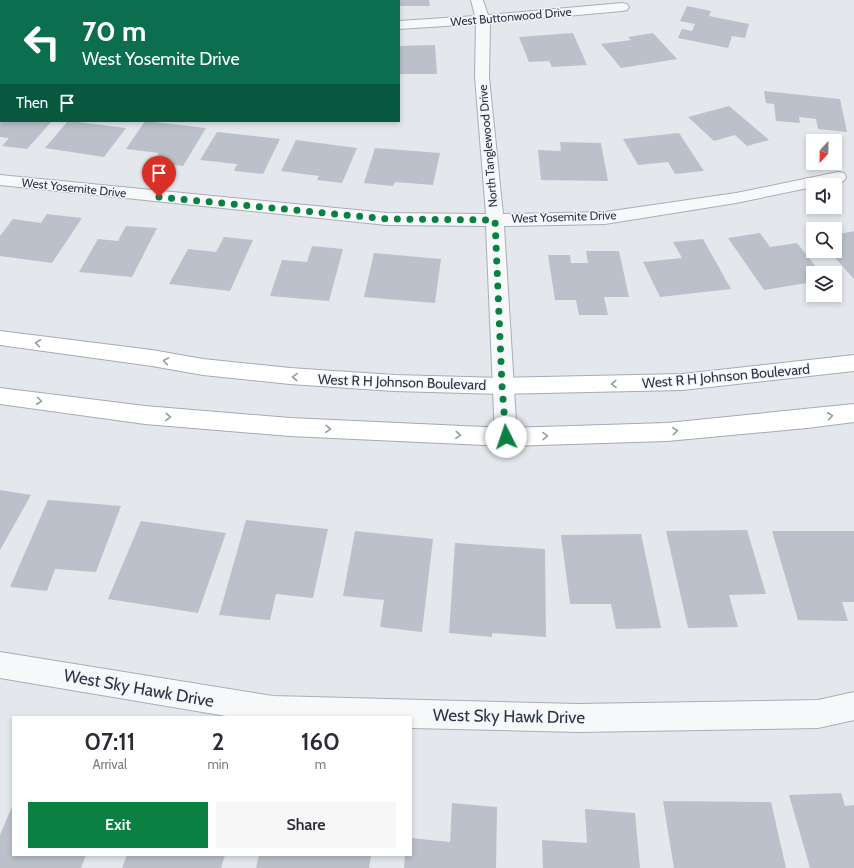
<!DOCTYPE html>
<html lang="en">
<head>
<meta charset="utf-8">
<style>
	:root { --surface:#fff; --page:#f7f7f7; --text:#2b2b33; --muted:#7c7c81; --accent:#0b8043 }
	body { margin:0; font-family:Cabin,sans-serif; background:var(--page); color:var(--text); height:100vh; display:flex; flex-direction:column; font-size:15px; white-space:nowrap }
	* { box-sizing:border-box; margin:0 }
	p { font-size:13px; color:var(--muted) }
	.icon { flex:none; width:22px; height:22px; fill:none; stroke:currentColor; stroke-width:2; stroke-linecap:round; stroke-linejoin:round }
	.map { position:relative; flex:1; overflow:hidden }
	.panel { position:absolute; left:12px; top:716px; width:400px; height:140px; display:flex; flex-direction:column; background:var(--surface); border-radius:0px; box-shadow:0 2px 6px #0003 }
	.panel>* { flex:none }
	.hud { position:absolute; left:0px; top:0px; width:400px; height:122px; box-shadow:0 2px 6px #0003; background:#0b6e4f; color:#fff; overflow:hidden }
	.needle { width:26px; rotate:202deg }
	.tools { position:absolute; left:806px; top:134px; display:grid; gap:8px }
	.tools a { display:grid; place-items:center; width:36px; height:36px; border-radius:0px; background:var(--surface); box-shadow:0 2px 6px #0003; font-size:20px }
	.pin { position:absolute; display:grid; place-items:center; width:34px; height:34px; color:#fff; margin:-41px -17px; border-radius:50% 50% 50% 0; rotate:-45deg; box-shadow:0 0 4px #0007 }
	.pin .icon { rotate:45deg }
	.me { position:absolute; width:44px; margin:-22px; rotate:356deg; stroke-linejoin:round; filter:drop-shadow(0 0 3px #0008) }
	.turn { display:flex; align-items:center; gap:14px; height:84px; padding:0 16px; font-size:18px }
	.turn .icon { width:52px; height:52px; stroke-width:2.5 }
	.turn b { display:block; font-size:28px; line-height:34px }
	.then { display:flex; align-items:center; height:38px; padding:0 16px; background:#0003; gap:8px; font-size:15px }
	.eta { display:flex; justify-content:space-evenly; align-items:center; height:68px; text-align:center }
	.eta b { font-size:24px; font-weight:600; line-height:28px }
	.button { display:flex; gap:8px; margin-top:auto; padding:8px 16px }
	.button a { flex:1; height:46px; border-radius:0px; background:var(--accent); color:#fff; font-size:16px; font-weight:600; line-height:46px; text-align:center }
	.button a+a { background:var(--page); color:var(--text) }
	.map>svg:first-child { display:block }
	.building { fill:#bbc0ca }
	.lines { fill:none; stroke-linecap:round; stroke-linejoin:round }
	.minor-casing { stroke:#a9aeb7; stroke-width:2 }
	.major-casing { stroke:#a3abb8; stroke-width:2 }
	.minor { fill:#f7f8fa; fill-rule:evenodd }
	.major { fill:#fff; fill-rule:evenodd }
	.oneway { stroke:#959aa2 }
	.route { stroke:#0b8043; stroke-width:7; stroke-dasharray:0 12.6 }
	.labels { text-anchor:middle; stroke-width:3; stroke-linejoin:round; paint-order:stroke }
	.far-street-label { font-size:12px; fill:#2b3445; stroke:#f4f6f9 }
	.street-label { font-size:14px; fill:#2b3445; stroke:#f4f6f9 }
	.near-street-label { font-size:17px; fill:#2b3445; stroke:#f4f6f9 }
</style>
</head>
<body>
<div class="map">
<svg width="854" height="868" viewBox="0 0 854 868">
	<rect width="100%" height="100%" fill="#e4e7ec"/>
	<path class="building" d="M 399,0 L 429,0 L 430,6 L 399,6 Z
		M 687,6 L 711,11 L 709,16 L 749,24 L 745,38 L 732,36 L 728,48 L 678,38 L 682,29 L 692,31 L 695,24 L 680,21 Z
		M 573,33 L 587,65 L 552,67 L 549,61 L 529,62 L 519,37 Z
		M 653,33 L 677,59 L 621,68 L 601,44 L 631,40 L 628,37 Z
		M 435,45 L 437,74 L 399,74 L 399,46 Z
		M 764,91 L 840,99 L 847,132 L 818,129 L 816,119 L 799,117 L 800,123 L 776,121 L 774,104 L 766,103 Z
		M 729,106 L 769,140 L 747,146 L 735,135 L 714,141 L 688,117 Z
		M 0,121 L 52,121 L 27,149 L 2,146 L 9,138 L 0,137 Z
		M 68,121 L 70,121 L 126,128 L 104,157 L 45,148 Z
		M 145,121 L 206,128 L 183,166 L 153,162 L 159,153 L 126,149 Z
		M 217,132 L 280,139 L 263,174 L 234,171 L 237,164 L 200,160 Z
		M 679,133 L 704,171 L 675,174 L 668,162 L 638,165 L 623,139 Z
		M 296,140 L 357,148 L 342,183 L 317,180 L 319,176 L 281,171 Z
		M 560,142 L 601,143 L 608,181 L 541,180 L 538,150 L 561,151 Z
		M 375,148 L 440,153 L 433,185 L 395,182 L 393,186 L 364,183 Z
		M 47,214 L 82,218 L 52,263 L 0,256 L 0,236 L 13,219 L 41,223 Z
		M 126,226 L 157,228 L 132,277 L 79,272 L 98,239 L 118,241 Z
		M 854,231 L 854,279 L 829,251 L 835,251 L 835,235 Z
		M 760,233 L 770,247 L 797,243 L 821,273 L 813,273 L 813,282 L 764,290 L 728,238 Z
		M 224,237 L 253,240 L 230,291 L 169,284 L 188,249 L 216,252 Z
		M 703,239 L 731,289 L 660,297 L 643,262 L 682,258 L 673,242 Z
		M 312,246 L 343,249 L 329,301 L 270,296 L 282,260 L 307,262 Z
		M 586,251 L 619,251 L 629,297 L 604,297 L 608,315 L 579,315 L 576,300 L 555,300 L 548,255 L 570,255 L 571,263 L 588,263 Z
		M 374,253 L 441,259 L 435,303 L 364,297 Z
		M 0,490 L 31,495 L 0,550 Z
		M 48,500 L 121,506 L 96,572 L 55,569 L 47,591 L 10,587 Z
		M 246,520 L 328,529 L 313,598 L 276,594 L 270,620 L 219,615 Z
		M 141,521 L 226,533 L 198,613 L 108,599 Z
		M 747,530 L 766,594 L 729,595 L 738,627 L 688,628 L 666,531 Z
		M 355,531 L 433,539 L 422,632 L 380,627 L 384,600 L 343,596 Z
		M 772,531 L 854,531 L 854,602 L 842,602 L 848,621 L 798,620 Z
		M 641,534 L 661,628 L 616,629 L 611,604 L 570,604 L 561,535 Z
		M 455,543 L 545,549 L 546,637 L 492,633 L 492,637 L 449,633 Z
		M 841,793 L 845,806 L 854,805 L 854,868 L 810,868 L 789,795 Z
		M 663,801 L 771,802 L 786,868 L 674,868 Z
		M 452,803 L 497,807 L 496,868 L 404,868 L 405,855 L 411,855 L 411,838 L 450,842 Z
		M 13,804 L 13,855 L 86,855 L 81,868 L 0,868 L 0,835 Z
		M 585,809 L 635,813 L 640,868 L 543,868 L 542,840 L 587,843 Z
		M 127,855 L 225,855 L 221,868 L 122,868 Z
		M 259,855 L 371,855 L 369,868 L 256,868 Z"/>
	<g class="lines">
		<g class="minor-casing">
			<path id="minor" d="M 219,0 L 231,0 L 232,1 L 218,1 Z
				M 471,0 L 483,0 L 488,15 L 622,3 L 627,4 L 629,7 L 627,10 L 622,11 L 490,23 L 489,77 L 503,214 L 605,212 L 736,193 L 838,172 L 844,173 L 846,177 L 844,181 C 833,183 824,185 813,185 L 813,187 L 736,203 L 605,224 L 504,226 L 517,437 L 514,443 L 506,446 L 498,443 L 495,437 L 486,226 L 387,225 L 0,185 L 0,175 L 387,213 L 486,214 L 475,77 L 476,24 L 399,29 L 399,21 L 475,16 Z
				M 0,7 L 1,7 L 1,15 L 0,15 Z
				M 0,652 L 273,696 L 578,704 L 818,700 L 854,692 L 854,720 L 818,728 L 578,732 L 411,728 L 411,717 L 232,717 L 0,678 Z"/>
		</g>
		<g class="major-casing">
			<path id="major" d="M 0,331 L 152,350 L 203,359 L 290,368 L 394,375 L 502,378 L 682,374 L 854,355 L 854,371 L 682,390 L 502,394 L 394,391 L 290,384 L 203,375 L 152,366 L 0,345 Z
				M 0,388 L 145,406 L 290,418 L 506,428 L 667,423 L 854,404 L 854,422 L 807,428 L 667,441 L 506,446 L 290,436 L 145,424 L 0,404 Z"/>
		</g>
		<use href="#minor" class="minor"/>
		<use href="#major" class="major"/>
	</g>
	<defs><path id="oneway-chevron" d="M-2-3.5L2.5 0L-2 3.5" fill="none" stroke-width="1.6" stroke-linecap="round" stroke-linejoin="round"/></defs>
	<g class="oneway">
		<use href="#oneway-chevron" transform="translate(38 343) rotate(-172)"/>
		<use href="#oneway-chevron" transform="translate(166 361) rotate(-170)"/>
		<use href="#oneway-chevron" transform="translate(295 377) rotate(-176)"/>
		<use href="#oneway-chevron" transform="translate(614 384) rotate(178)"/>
		<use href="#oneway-chevron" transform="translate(39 401) rotate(7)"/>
		<use href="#oneway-chevron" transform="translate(830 416) rotate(-8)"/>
		<use href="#oneway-chevron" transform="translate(168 417) rotate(4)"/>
		<use href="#oneway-chevron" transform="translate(328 429) rotate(3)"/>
		<use href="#oneway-chevron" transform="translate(675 431) rotate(-5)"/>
		<use href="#oneway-chevron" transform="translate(458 435) rotate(3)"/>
		<use href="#oneway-chevron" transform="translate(545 436) rotate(-1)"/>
	</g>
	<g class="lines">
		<path class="route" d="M 159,197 L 387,219 L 495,220 L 502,386 L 506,437"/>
	</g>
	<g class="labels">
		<g class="far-street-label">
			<text transform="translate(511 17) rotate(-5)" y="4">West Buttonwood Drive</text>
			<text transform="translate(488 146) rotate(-95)" y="4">North Tanglewood Drive</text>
			<text transform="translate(74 188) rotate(6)" y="4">West Yosemite Drive</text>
			<text transform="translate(564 217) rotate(-2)" y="4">West Yosemite Drive</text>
		</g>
		<g class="street-label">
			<text transform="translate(726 376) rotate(-5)" y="5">West R H Johnson Boulevard</text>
			<text transform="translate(402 382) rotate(2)" y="5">West R H Johnson Boulevard</text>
		</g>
		<g class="near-street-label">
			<text transform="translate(139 688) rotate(10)" y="6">West Sky Hawk Drive</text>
			<text transform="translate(509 716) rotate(1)" y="6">West Sky Hawk Drive</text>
		</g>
	</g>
</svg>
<div class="tools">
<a><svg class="needle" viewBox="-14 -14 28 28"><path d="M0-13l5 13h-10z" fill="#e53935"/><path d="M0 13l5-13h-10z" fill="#7c7c81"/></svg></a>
<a><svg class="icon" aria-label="sound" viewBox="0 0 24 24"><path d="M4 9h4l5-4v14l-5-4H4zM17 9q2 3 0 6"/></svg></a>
<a><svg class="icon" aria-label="search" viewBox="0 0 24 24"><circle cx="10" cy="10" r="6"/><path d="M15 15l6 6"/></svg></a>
<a><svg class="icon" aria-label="layers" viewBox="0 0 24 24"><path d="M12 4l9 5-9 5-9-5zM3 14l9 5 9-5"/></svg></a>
</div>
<div class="pin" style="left:159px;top:197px;background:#d93025"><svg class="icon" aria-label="arrive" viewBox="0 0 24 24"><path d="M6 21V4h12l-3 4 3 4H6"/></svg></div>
<svg class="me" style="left:506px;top:437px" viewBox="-20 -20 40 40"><circle r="19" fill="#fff"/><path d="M0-13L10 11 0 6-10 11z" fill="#0b8043"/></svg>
<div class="hud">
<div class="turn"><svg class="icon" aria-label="left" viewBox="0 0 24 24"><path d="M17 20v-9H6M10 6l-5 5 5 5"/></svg><div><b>70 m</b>West Yosemite Drive</div></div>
<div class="then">Then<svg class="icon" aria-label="arrive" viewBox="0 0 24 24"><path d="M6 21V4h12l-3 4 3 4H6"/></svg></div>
</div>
<section class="panel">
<div class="eta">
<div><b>07:11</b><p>Arrival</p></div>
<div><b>2</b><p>min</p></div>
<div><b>160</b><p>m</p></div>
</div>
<div class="button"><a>Exit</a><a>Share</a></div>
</section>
</div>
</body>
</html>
